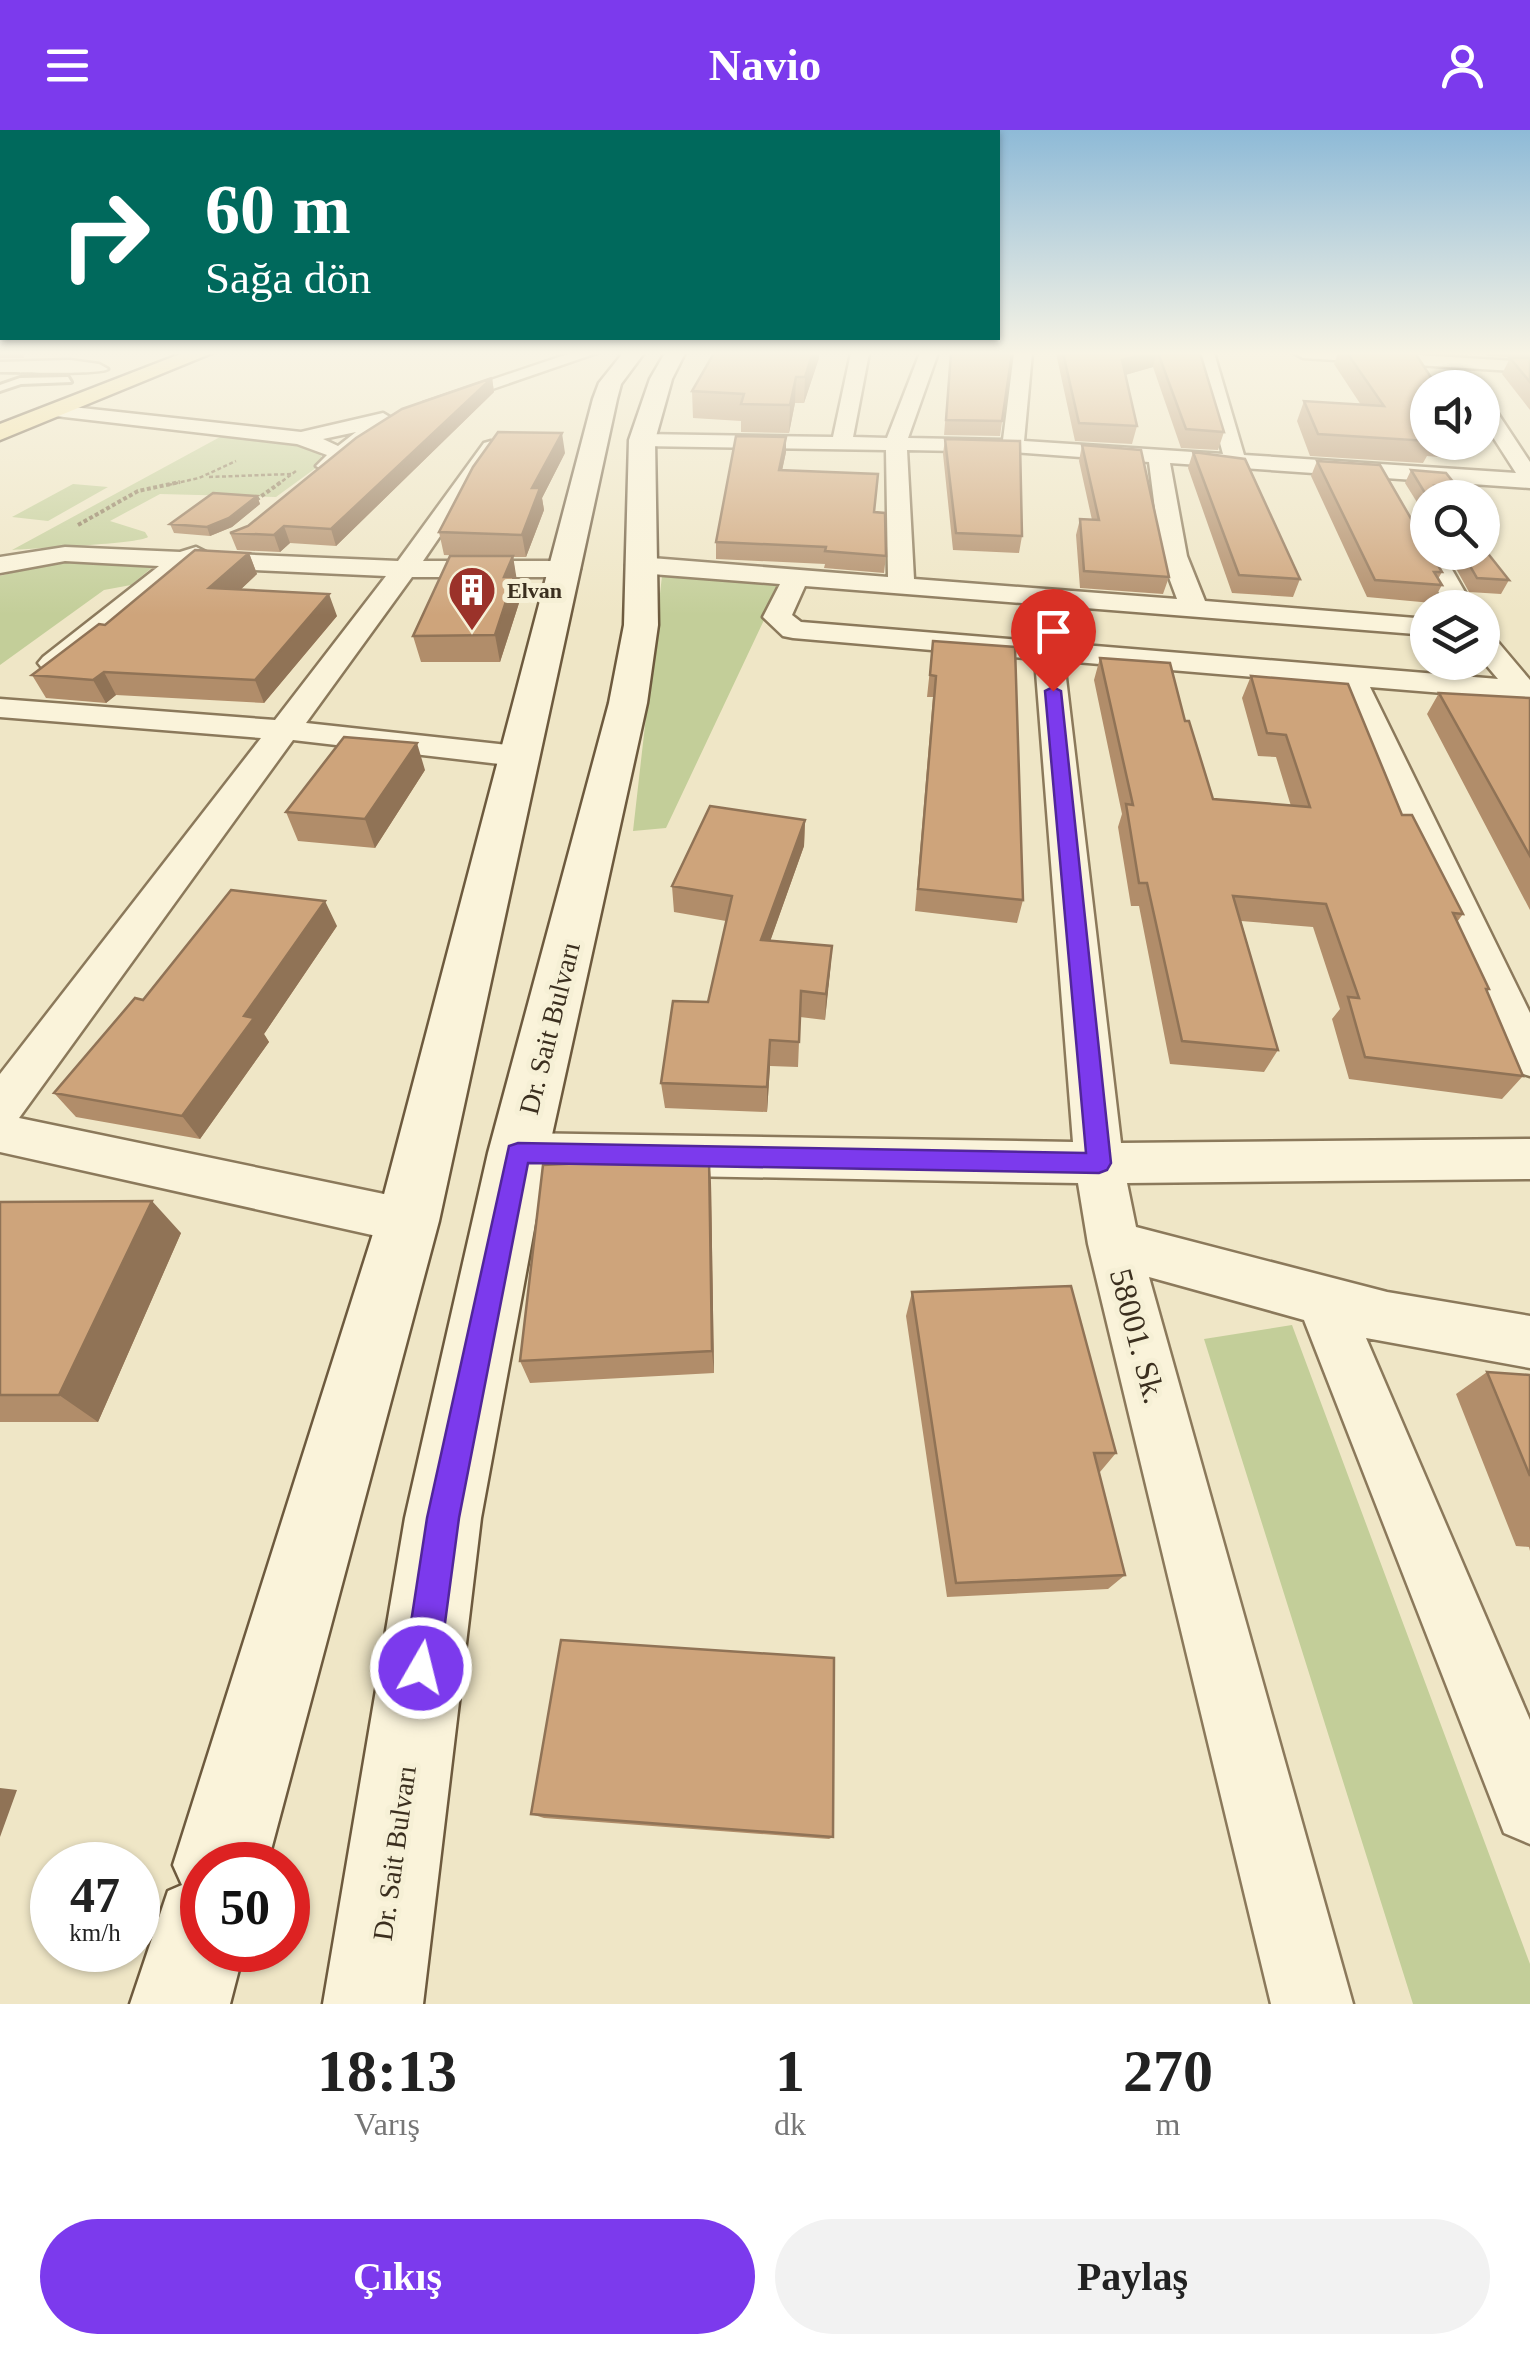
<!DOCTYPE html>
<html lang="tr">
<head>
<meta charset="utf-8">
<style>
	:root { --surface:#fff; --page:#f2f2f2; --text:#222; --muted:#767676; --accent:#7c3aed }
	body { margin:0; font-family:"Times New Roman",serif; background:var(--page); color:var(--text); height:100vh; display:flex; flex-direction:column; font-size:38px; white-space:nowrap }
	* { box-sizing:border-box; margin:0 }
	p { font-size:32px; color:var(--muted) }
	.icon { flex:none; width:55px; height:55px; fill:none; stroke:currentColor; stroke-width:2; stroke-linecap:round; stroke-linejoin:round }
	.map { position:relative; height:1874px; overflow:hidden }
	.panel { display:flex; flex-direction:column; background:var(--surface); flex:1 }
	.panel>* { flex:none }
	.banner { position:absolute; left:0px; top:0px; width:1000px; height:210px; box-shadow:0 2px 8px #0004; background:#00695c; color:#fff; overflow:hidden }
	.controls { position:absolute; left:1410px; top:240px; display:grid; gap:20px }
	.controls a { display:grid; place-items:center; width:90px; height:90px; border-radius:50%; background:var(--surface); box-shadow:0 2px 8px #0004; font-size:50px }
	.speed { position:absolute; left:30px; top:1712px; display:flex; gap:20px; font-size:50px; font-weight:700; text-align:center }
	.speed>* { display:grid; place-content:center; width:130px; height:130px; border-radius:50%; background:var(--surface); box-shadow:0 2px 8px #0004; line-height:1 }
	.speed small { font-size:25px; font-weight:400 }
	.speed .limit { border:15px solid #d22; background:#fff; color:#111 }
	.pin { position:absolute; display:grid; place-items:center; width:85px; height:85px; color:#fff; margin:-102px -42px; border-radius:50% 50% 50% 0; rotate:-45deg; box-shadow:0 0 10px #0007 }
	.pin .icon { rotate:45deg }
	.me { position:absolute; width:110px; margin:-55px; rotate:8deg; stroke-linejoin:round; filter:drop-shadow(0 0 8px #0008) }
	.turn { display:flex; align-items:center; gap:35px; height:210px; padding:0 40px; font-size:45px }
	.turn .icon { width:130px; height:130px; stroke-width:2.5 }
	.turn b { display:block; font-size:70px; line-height:85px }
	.eta { display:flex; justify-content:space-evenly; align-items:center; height:170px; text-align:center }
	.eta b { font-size:60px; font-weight:700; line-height:70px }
	.primary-button { display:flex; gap:20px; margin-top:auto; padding:20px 40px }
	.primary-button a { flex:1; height:115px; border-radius:60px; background:var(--accent); color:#fff; font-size:40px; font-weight:700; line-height:115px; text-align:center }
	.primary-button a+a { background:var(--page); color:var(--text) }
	header { display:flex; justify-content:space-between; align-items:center; height:130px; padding:0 40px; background:var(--accent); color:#fff; font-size:45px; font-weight:700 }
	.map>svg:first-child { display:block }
	.green { fill:#c3ce99 }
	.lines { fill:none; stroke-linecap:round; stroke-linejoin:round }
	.lane-casing { stroke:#8b795b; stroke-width:6 }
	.street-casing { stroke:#8b795b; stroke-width:5 }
	.secondary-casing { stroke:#6d5a3e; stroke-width:5 }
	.primary-casing { stroke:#59462f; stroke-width:5 }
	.path-far1 { stroke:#8b795b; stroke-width:2.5; stroke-dasharray:4 2.5; stroke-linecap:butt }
	.path { stroke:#8b795b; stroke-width:4; stroke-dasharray:4 2.5; stroke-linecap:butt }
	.lane { fill:#faf3da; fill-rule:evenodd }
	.street { fill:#faf3da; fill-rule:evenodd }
	.secondary { fill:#faf3da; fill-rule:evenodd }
	.primary { fill:#f2df9e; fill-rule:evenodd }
	.wall { fill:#b18d6a }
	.shaded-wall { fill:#907356 }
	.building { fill:#cea47b; stroke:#907356; stroke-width:2.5 }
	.route { fill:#7c3aed; stroke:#51269a; stroke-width:2.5 }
	.labels { text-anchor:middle; stroke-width:10; stroke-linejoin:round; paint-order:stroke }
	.far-poi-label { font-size:22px; font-weight:bold; fill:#3b2f1f; stroke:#f6f0d6; text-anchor:start }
	.street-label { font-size:28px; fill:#3b2f1f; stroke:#f6f0d6 }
	.near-street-label { font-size:32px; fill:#3b2f1f; stroke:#f6f0d6 }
</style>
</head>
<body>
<header><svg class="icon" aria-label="menu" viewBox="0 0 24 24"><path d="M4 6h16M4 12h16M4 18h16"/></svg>Navio<svg class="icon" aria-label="person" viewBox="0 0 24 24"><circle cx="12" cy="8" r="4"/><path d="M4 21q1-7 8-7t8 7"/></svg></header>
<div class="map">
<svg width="1530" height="1874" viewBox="0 0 1530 1874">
	<rect width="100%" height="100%" fill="#efe6c6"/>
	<path class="green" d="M 220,307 L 297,312 L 317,318 L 324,332 L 276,367 L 160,364 L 110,391 L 145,402 L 148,407 C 138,414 35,418 12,420 Z
		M 73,354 L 108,357 L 48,391 L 12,387 Z
		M 60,430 L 154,436 L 131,455 L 104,460 L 0,535 L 0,446 Z
		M 662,446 L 781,454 L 666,698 L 633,701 Z
		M 1292,1195 L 1530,1834 L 1530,1874 L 1413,1874 L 1204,1209 Z"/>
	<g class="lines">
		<g class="lane-casing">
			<path id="lane" d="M 68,247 L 71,252 L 21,254 L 0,261 L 0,255 L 20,248 Z"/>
		</g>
		<g class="street-casing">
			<path id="street" d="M 571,223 L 597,223 L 440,277 L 433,279 L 423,273 Z
				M 851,223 L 869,223 L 853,307 L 887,308 L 920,223 L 938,223 L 908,308 L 1003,310 L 1014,223 L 1032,223 L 1024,311 L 1223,324 L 1196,223 L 1214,223 L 1244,325 L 1516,343 L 1482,290 L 1482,268 L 1489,270 L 1530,332 L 1530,358 L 1170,333 L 1187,426 L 1205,471 L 1428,489 L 1428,505 L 805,456 L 792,485 L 801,492 L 1498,549 L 1482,530 L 1482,503 L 1492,505 L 1530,550 L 1530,570 L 1370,557 L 1530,883 L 1530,946 L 1514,941 L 1508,929 L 1339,554 L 1064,531 L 1121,1013 L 1530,1009 L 1530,1049 L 1127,1053 L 1136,1097 L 1387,1162 L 1530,1186 L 1530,1238 L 1366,1208 L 1530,1590 L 1530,1714 L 1504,1703 L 1304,1190 L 1149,1147 L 1353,1874 L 1271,1874 L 1088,1114 L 1078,1053 L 518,1043 L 501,1037 L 494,1023 L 501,1009 L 518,1003 L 1073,1012 L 1035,529 L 793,508 L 783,506 L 763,487 L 780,454 L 639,443 L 626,435 L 639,427 L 888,447 L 886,320 L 642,316 L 632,310 L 642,304 L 833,307 ZM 907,320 L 1013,322 L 1149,332 L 1161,426 L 1177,469 L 914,449 Z
				M 1294,223 L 1387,223 L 1530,232 L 1530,242 L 1303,228 Z
				M 70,230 L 99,234 L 108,239 C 100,245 18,242 0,242 L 0,232 Z
				M 54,275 L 301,302 L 383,283 L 393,289 L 335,341 L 327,342 L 316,336 L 327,325 L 297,314 L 47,285 L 47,277 ZM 356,302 L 338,316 L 323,309 Z
				M 491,311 L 501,317 L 423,431 L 567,431 L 580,439 L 567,447 L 412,447 L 306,593 L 517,616 L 529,619 L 533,626 L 529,633 L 517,636 L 293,610 L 19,988 L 408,1069 L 426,1075 L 434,1091 L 426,1107 L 408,1113 L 0,1022 L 0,944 L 261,608 L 0,587 L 0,569 L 275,590 L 386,446 L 189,437 L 63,539 L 43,539 L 38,533 L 43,527 L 159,436 L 65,431 L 0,443 L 0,427 L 65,417 L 180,422 L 196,417 L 208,423 L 398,431 L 484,313 Z
				M 1428,415 L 1428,422 L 1442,422 L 1474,478 L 1447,478 L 1417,422 Z"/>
		</g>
		<g class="secondary-casing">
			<path id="secondary" d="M 623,223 L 644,223 L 621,254 L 617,269 L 439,1091 L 267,1735 L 202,1735 L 202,1820 L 244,1820 L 230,1874 L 130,1874 L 168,1761 L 182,1755 L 173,1735 L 377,1091 L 593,269 L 599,253 Z
				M 665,223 L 685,223 L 672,249 L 655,310 L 658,495 L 647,573 L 548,1023 L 481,1388 L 423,1874 L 323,1874 L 405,1388 L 488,1023 L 609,573 L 624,495 L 629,310 L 650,249 Z"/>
		</g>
		<g class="primary-casing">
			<path id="primary" d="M 183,223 L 212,223 L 0,310 L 0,294 Z"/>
		</g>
		<path class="path-far1" d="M 209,347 L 291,344
			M 168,355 L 199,348 L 236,331
			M 277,355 L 296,341"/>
		<path class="path" d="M 256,370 L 281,352
			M 78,395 L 138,361 L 180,352"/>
		<use href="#lane" class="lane"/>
		<use href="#street" class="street"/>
		<use href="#secondary" class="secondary"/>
		<use href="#primary" class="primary"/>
	</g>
	<path class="wall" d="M 0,223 L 23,223 L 24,228 L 0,228 Z
		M 951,223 L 1012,223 L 1000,306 L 944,305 Z
		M 1056,223 L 1200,223 L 1224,302 L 1218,320 L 1181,318 L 1153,237 L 1125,245 L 1137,296 L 1132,314 L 1075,311 Z
		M 1338,223 L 1415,223 L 1428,258 L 1428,312 L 1469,312 L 1461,329 L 1427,326 L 1423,333 L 1310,326 L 1297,291 L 1304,271 L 1361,275 L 1334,234 Z
		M 1485,223 L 1530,223 L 1530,280 L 1502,244 L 1510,228 L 1525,228 L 1487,226 Z
		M 819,228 L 804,273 L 795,273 L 789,303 L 741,302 L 741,291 L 693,288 L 692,261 Z
		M 492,248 L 494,262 L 336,416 L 290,413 L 280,422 L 237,420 L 230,403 L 248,396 Z
		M 786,307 L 786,322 L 782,340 L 874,382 L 886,426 L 884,443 L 824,438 L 825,434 L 716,429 L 716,412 Z
		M 945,309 L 1022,406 L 1019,423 L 953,420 L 943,324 Z
		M 1082,315 L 1169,447 L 1163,464 L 1080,458 L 1076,405 L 1080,389 L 1092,390 L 1079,331 Z
		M 1193,322 L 1300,449 L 1293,467 L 1232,463 L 1188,338 Z
		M 565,323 L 542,368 L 544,380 L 526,427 L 513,427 L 519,473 L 500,532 L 421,532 L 413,506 L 473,426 L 444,425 L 439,402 Z
		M 1317,331 L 1442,442 L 1438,449 L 1442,455 L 1432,473 L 1367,467 L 1311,346 Z
		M 1411,340 L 1457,357 L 1452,368 L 1428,368 L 1428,390 L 1405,353 Z
		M 257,366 L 260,374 L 232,397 L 210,406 L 174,403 L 170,394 Z
		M 1447,422 L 1482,422 L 1509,450 L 1501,464 L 1469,462 Z
		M 249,423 L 257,444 L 241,459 L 337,486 L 264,573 L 116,565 L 106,573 L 46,568 L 32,545 L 105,495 Z
		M 933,511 L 1023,770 L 1017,793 L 915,781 L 933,567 L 927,567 Z
		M 1100,528 L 1185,591 L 1213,669 L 1291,676 L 1276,627 L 1258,626 L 1242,568 L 1251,546 L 1402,685 L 1463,784 L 1457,792 L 1489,859 L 1487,862 L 1523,946 L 1502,969 L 1349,949 L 1332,889 L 1340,879 L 1313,797 L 1241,791 L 1278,920 L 1264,942 L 1170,934 L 1139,776 L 1131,776 L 1118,697 L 1122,684 L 1094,550 Z
		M 1439,563 L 1530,568 L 1530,780 L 1427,584 Z
		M 425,640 L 375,718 L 298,711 L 286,682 Z
		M 805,690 L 804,716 L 770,811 L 832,816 L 825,890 L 800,887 L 798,937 L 770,936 L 767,982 L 665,978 L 661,953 L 708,872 L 726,791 L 674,782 L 672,756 Z
		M 337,796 L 264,904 L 269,912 L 200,1009 L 76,987 L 54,963 L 143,870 Z
		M 711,1053 L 714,1243 L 530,1253 L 520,1231 Z
		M 0,1072 L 181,1103 L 98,1292 L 0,1292 Z
		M 912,1162 L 1116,1323 L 1100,1342 L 1098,1342 L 1125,1445 L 1108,1459 L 947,1467 L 906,1186 Z
		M 1487,1242 L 1530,1245 L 1530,1421 L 1529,1417 L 1516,1416 L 1456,1264 Z
		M 531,1684 L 833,1707 L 829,1709 L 544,1688 Z"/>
	<path class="shaded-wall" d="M 808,223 L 819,223 L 819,228 L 804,273 L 805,247 Z
		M 1149,223 L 1156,223 L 1153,237 L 1118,247 L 1122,230 Z
		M 796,247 L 795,273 L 789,303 L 790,275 Z
		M 492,248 L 494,262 L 336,416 L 331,399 Z
		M 562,303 L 565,323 L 542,368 L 544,380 L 526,427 L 522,405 L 532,358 Z
		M 786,307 L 786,322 L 779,355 L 779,340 Z
		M 257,366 L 260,374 L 232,397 L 210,406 L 207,397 Z
		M 284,396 L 290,413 L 280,422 L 274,405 Z
		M 249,423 L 257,444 L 219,480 L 209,458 Z
		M 513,426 L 517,451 L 516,455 L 519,473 L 500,532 L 495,505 L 504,447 Z
		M 329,464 L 337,486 L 264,573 L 255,550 Z
		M 104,542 L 116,565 L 106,573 L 93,550 Z
		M 417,613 L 425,640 L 375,718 L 365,689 Z
		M 805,690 L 804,716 L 761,837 L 761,810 Z
		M 325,771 L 337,796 L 264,904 L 269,912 L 200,1009 L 182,986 L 244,886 Z
		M 832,816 L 830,843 L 825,890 L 826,864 Z
		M 770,910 L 770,936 L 767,982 L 767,957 Z
		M 709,1027 L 711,1053 L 714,1243 L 712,1221 Z
		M 152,1071 L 181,1103 L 98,1292 L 59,1265 Z
		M 0,1658 L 17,1660 L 0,1707 Z"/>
	<path class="building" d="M 714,223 L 813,223 L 805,247 L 796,247 L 790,275 L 741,274 L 744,264 L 692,261 Z
		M 951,223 L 1012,223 L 1002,291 L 946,290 Z
		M 1063,223 L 1149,223 L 1122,230 L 1137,296 L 1079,293 Z
		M 1158,223 L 1200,223 L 1224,302 L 1186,299 Z
		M 1347,223 L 1415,223 L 1438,258 L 1428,258 L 1428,311 L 1318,304 L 1304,271 L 1384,276 Z
		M 1510,228 L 1530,228 L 1530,252 Z
		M 492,248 L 331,399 L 284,396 L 274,405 L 230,403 L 248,396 L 356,308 L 402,279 Z
		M 498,302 L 562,303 L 532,358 L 540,358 L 522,405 L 439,402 L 473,337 Z
		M 736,306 L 786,307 L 779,340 L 878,344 L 874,382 L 885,383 L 886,426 L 825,421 L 826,417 L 716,412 Z
		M 945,309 L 1020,311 L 1022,406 L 956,403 Z
		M 1082,315 L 1141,320 L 1169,447 L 1084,441 L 1080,389 L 1099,390 Z
		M 1193,322 L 1245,329 L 1300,449 L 1239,445 Z
		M 1317,331 L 1380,335 L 1428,418 L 1428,422 L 1430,422 L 1442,442 L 1434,442 L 1442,455 L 1375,450 Z
		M 1411,340 L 1446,343 L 1457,357 L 1435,356 L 1445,368 L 1428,368 Z
		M 213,363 L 257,366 L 229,388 L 207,397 L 170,394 Z
		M 1482,416 L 1509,450 L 1477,448 L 1462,422 L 1482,422 Z
		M 195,420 L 249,423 L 209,458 L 329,464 L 255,550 L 104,542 L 93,550 L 32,545 L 99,494 L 105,495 Z
		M 450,426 L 513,426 L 504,447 L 514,447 L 495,505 L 413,506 Z
		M 933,511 L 1015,517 L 1023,770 L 918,759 L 936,546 L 930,545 Z
		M 1100,528 L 1170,533 L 1185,591 L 1189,591 L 1213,669 L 1310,677 L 1286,605 L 1267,603 L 1251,546 L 1348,554 L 1402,685 L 1412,685 L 1463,784 L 1453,783 L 1489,859 L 1486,859 L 1523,946 L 1365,927 L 1348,867 L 1359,868 L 1326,774 L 1233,766 L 1278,920 L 1182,911 L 1147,753 L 1139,753 L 1126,674 L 1133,675 Z
		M 1439,563 L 1530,568 L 1530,726 Z
		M 344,607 L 417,613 L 365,689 L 286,682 Z
		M 710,676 L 805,690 L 761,810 L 832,816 L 826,864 L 801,861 L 799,912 L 770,910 L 767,957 L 661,953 L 673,871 L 708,872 L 732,766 L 672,756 Z
		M 231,760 L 325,771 L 244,886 L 254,888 L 182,986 L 54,963 L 135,868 L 143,870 Z
		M 709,1027 L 712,1221 L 520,1231 L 543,1035 Z
		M 152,1071 L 59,1265 L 0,1265 L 0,1072 Z
		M 1071,1156 L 1116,1323 L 1094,1323 L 1125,1445 L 956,1453 L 912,1162 Z
		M 1487,1242 L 1530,1245 L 1530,1346 Z
		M 561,1510 L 834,1528 L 833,1707 L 531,1684 Z"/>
	<linearGradient id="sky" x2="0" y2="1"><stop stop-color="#8ebad7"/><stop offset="0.46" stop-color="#f8f4e5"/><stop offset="1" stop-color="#f8f4e5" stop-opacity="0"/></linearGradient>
	<rect width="1530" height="485" fill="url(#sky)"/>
	<path class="route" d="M 1053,557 L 1061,561 L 1111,1033 L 1107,1040 L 1099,1043 L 528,1033 L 459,1388 L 439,1538 L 433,1550 L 421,1555 L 409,1550 L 404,1538 L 427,1388 L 509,1016 L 518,1013 L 1086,1023 L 1045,561 Z"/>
	<defs>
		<g id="building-pin" transform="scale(2.5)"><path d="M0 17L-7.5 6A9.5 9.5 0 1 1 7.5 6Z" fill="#9b322a" stroke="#f6f0d6"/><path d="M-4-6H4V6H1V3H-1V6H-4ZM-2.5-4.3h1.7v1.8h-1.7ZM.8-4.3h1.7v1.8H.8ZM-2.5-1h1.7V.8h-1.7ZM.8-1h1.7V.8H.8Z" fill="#fff"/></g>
	</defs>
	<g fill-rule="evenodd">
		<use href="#building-pin" x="472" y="460"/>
	</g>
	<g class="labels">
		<g class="far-poi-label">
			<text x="507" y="468">Elvan</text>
		</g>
		<g class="street-label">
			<text transform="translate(549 898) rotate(-76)" y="10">Dr. Sait Bulvarı</text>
			<text transform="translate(394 1723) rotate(-82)" y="10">Dr. Sait Bulvarı</text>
		</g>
		<g class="near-street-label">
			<text transform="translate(1138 1206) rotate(75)" y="11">58001. Sk.</text>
		</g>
	</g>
</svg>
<div class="controls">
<a><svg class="icon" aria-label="sound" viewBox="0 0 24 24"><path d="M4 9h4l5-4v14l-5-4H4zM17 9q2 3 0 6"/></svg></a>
<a><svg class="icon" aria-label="search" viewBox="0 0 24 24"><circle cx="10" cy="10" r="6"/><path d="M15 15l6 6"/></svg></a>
<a><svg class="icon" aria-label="layers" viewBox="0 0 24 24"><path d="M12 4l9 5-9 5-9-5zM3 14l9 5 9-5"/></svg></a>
</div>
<div class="speed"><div>47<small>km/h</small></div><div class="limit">50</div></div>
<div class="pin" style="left:1053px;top:561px;background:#d93025"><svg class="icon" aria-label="arrive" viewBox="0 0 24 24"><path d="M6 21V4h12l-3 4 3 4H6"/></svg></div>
<svg class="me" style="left:421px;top:1538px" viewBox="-20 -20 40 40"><circle r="17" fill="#7c3aed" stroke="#fff" stroke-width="3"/><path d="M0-11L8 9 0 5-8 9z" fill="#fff"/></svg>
<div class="banner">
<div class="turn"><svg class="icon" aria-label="right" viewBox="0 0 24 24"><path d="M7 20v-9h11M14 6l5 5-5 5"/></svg><div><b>60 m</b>Sağa dön</div></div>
</div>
</div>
<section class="panel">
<div class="eta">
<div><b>18:13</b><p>Varış</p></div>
<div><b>1</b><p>dk</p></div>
<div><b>270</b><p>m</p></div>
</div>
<div class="primary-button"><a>Çıkış</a><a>Paylaş</a></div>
</section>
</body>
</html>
